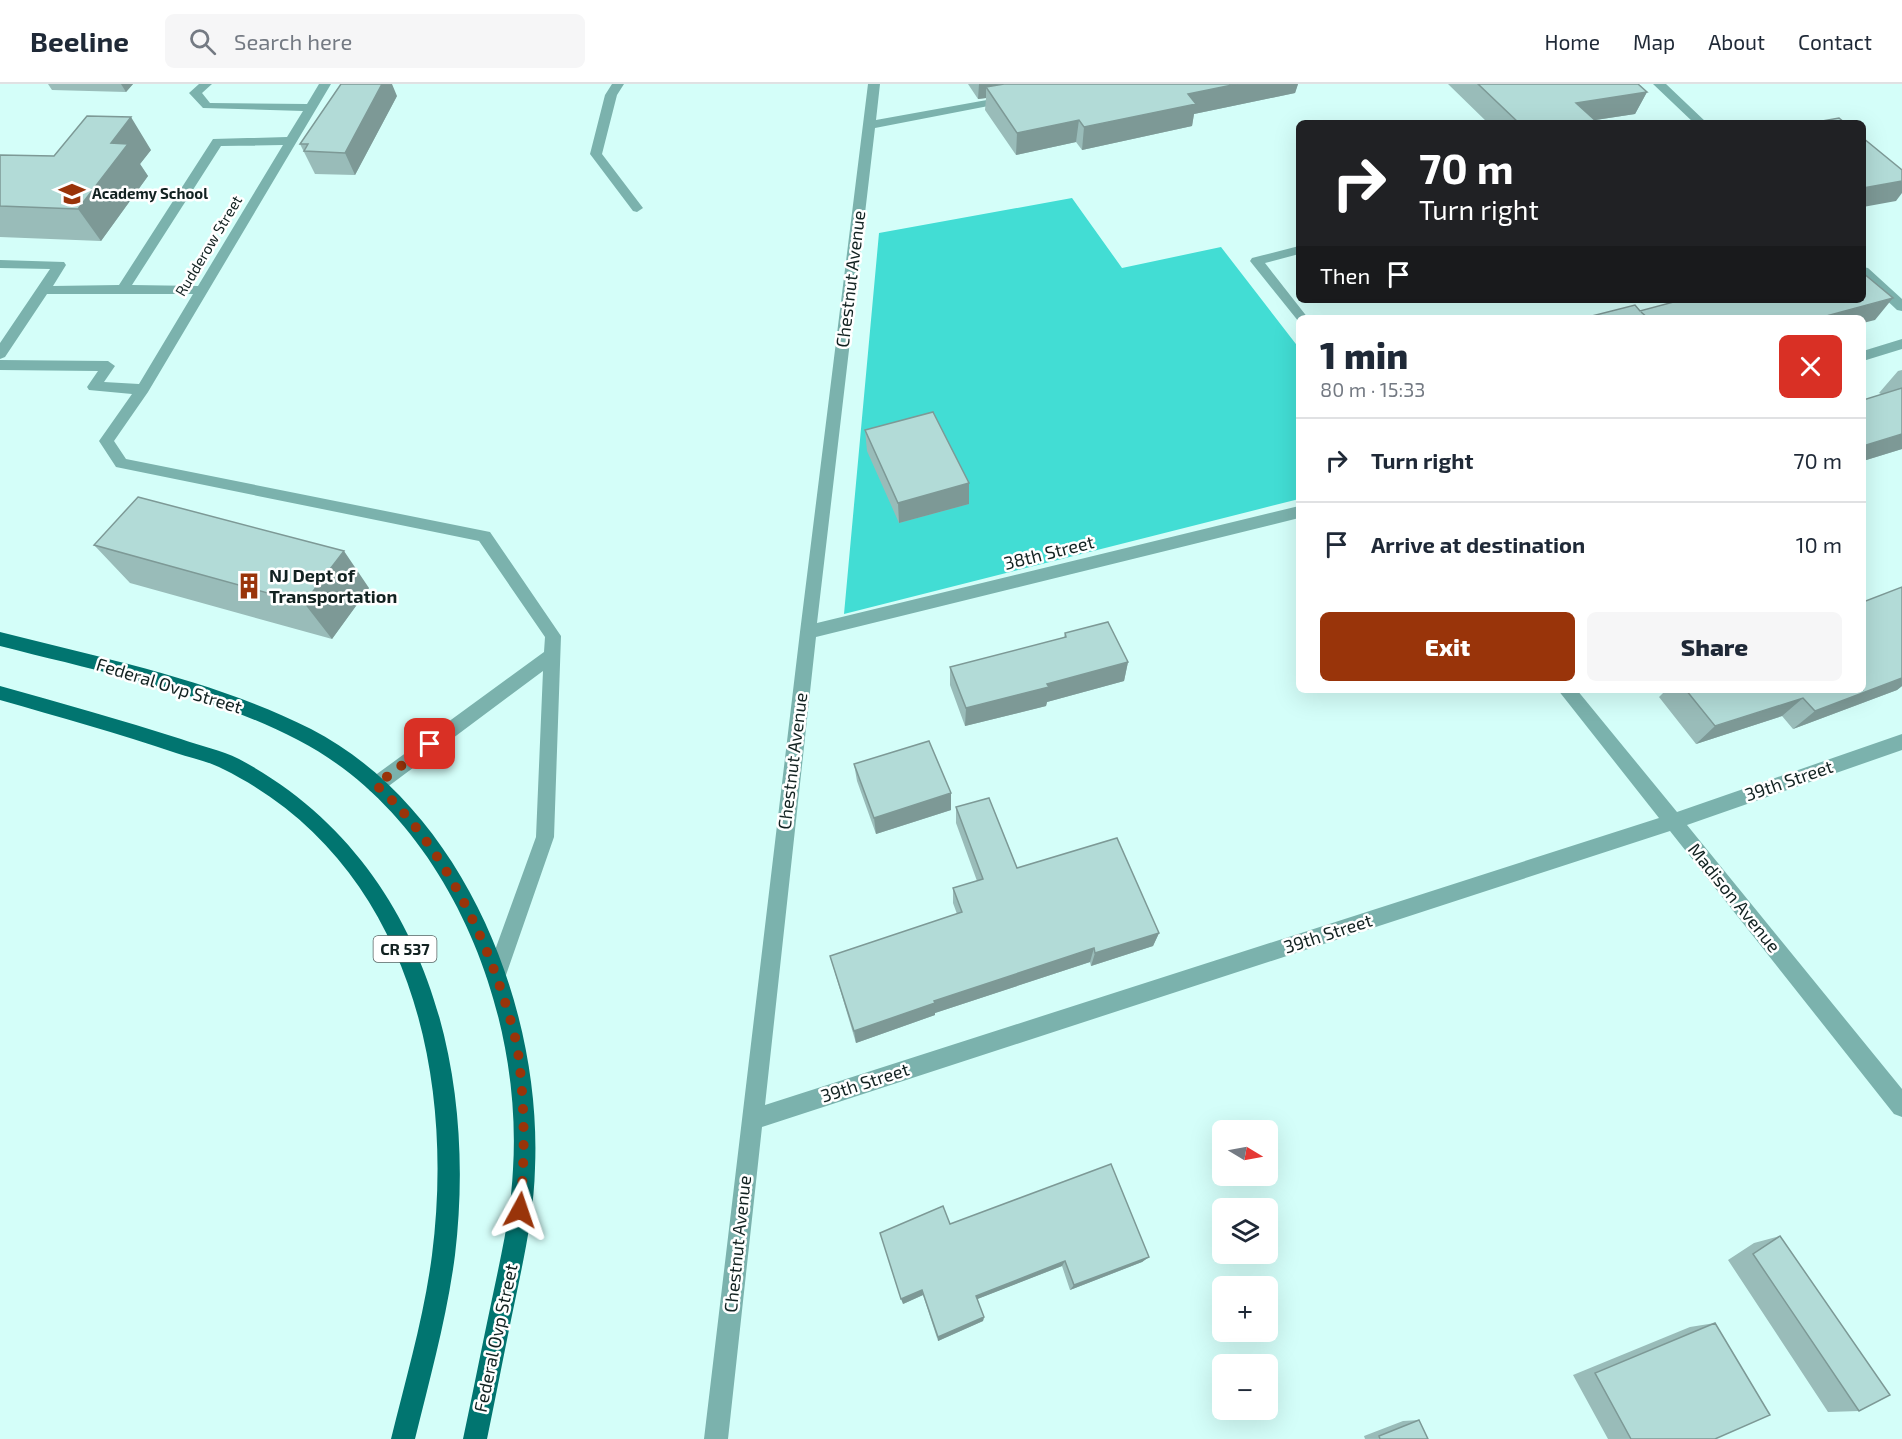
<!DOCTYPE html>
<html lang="en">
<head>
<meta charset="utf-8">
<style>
	:root { --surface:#fff; --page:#f6f6f7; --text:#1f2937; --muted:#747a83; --line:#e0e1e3; --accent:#99340a }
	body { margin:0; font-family:"Exo 2",sans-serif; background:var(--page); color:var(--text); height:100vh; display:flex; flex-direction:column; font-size:22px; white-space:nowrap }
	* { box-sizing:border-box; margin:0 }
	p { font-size:20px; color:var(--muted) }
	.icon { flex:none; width:33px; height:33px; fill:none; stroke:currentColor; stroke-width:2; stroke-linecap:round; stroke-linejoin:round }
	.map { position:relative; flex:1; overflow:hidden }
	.side { position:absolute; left:1296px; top:231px; width:570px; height:378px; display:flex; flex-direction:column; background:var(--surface); border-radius:9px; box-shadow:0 6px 24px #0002 }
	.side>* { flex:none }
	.banner { position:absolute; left:1296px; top:36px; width:570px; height:183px; border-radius:9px; box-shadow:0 6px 24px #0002; background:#202124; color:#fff; overflow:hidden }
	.needle { width:39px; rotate:100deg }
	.controls { position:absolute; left:1212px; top:1036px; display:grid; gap:12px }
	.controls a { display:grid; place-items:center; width:66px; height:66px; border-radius:9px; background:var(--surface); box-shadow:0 6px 24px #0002; font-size:30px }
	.pin { position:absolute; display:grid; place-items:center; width:51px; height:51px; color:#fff; margin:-26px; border-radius:12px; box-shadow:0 3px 9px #0006 }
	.me { position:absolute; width:66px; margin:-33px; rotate:5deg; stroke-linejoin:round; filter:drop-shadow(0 0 4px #0008) }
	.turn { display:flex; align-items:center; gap:21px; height:126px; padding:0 24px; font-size:27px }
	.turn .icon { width:78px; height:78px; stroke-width:2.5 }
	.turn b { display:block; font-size:42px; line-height:51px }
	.then { display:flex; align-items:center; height:57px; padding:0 24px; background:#0003; gap:12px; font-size:22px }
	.round { display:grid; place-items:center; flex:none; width:63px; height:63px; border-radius:9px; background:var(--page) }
	.summary { display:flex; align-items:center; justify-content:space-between; height:102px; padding:0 24px }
	h1 { font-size:36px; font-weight:800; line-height:45px }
	.primary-button { display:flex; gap:12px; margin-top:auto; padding:12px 24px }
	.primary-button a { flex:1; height:69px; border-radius:9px; background:var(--accent); color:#fff; font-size:24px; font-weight:800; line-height:69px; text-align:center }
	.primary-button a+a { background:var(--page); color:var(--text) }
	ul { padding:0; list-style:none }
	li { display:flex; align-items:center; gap:18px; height:84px; padding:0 24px; border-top:2px solid var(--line) }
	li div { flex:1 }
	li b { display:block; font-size:22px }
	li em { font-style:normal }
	header { display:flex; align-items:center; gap:36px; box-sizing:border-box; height:84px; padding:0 30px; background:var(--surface); border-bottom:2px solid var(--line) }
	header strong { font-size:28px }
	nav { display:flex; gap:33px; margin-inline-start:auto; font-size:21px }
	.search { width:420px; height:54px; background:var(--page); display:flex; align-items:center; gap:15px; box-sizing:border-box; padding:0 21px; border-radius:9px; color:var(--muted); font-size:22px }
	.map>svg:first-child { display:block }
	.green { fill:#42ddd4 }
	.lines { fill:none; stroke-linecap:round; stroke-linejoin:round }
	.minor { fill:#7bb2ad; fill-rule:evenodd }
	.major { fill:#017570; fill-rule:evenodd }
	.wall { fill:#99bcb9 }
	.shaded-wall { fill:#7d9996 }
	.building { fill:#b2dbd7; stroke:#7d9996; stroke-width:1.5 }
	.route { stroke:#99340a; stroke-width:10; stroke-dasharray:0 18 }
	.labels { text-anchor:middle; stroke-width:5; stroke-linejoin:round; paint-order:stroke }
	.far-poi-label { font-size:15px; font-weight:bold; fill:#122221; stroke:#fff; text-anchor:start }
	.far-street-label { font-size:15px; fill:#122221; stroke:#fff }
	.shield { fill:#fff; stroke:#596464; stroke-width:1.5 }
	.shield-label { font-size:16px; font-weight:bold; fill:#122221 }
	.street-label { font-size:18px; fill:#122221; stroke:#fff }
	.poi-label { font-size:18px; font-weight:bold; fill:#122221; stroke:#fff; text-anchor:start }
</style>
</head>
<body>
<header>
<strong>Beeline</strong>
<div class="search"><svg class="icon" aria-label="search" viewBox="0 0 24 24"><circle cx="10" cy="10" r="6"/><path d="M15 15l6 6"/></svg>Search here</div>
<nav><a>Home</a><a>Map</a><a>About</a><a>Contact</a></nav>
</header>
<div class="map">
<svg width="1902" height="1355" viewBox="0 0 1902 1355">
	<rect width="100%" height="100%" fill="#d4fef9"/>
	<path class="green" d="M 1072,114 L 1122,184 L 1221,163 L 1299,264 L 1299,415 L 844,530 L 879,149 Z"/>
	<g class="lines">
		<path class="minor" d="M 199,0 L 212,0 L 202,9 L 210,19 L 307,20 L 319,0 L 331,0 L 148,308 L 114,357 L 126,375 L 490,448 L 561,552 L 554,753 L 506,891 L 503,898 L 496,901 L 489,898 L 486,891 L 536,753 L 543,587 L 382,707 L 376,709 L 370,707 L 367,701 L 370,695 L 544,568 L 545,553 L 479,457 L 116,383 L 99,357 L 132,310 L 89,306 L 87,303 L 98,287 L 0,286 L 0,276 L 108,277 L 115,282 L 104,298 L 139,300 L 193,210 L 47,210 L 5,273 L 0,275 L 0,259 L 50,185 L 0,184 L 0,176 L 64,178 L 66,181 L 53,202 L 119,201 L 213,55 L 287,53 L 303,27 L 203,24 L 189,9 ZM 283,61 L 198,202 L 132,201 L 221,62 Z
			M 612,0 L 624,0 L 617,11 L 602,70 L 643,124 L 637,128 L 633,127 L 590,70 L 605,11 Z
			M 868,0 L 880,0 L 876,36 L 1009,12 L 1015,15 L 1009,18 L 875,44 L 817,539 L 1299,422 L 1299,434 L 816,553 L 765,1021 L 1659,734 L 1558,606 L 1577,606 L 1677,728 L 1902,650 L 1902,666 L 1687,741 L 1902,1005 L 1902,1033 L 1894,1030 L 1670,747 L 762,1043 L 728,1355 L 704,1355 L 800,548 Z
			M 1653,0 L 1666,0 L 1707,39 L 1694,39 Z
			M 1299,162 L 1299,170 L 1265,179 L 1308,234 L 1299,234 L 1299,238 L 1250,177 L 1252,174 Z
			M 1863,183 L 1868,184 L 1902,215 L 1902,227 L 1897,226 L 1863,194 Z
			M 1902,255 L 1902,265 L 1863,277 L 1863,267 Z"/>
		<path class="major" d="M 0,548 C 105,575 214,596 311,645 C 462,723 542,921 535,1084 C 534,1127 525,1169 516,1212 C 506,1259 497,1307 487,1355 L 463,1355 C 473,1308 482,1262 492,1215 C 501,1172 511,1129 513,1085 C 523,925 447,733 298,656 C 205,608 101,588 0,562 Z
			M 0,602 C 61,619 121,636 181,655 C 200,662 221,666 239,675 C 421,772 478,977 455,1171 C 447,1233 430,1294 415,1355 L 391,1355 C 406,1294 424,1233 432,1171 C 456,983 405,775 223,685 C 208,677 191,674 176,669 C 118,649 59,633 0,616 Z"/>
	</g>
	<path class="wall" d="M 48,0 L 133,0 L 126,8 L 52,6 Z
		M 968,0 L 1298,0 L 1295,9 L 1194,30 L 1192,42 L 1082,66 L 1076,58 L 1016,71 L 985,26 L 986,14 L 978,15 Z
		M 1448,0 L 1638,0 L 1647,8 L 1635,30 L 1595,36 L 1598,39 L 1488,39 Z
		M 397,12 L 355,91 L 315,90 L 300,60 Z
		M 151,66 L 140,80 L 148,92 L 101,157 L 0,153 L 0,71 L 54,72 Z
		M 1902,286 L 1902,365 L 1863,377 L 1881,310 L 1879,309 L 1898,287 Z
		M 865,346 L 969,420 L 899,439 L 867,367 Z
		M 94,461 L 369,504 L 332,555 L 130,499 Z
		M 1902,503 L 1902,602 L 1897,606 L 1793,645 L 1782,632 L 1696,660 L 1659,613 L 1666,606 L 1863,606 Z
		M 1065,549 L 1128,578 L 1124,597 L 1047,618 L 1046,622 L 965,642 L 950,601 L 950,583 L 1064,554 Z
		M 854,680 L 951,726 L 876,750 L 857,697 Z
		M 956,723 L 1017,784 L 1159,849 L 1153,862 L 1091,882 L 1090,878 L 935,929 L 935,931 L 856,959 L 830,872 L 957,830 L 953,819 L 953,804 L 977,797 L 956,739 Z
		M 950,1140 L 1149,1173 L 1142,1178 L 1070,1206 L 1062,1182 L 977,1215 L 984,1233 L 983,1237 L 938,1257 L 923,1211 L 903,1220 Z
		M 1780,1152 L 1859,1327 L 1828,1328 L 1728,1176 L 1754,1159 Z
		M 1715,1239 L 1715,1355 L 1608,1355 L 1573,1291 L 1690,1243 Z
		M 1419,1336 L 1428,1355 L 1365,1355 L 1364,1352 L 1403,1337 Z"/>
	<path class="shaded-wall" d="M 121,0 L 133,0 L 126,8 Z
		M 382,0 L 392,0 L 397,12 L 355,91 L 345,69 Z
		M 979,0 L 1061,0 L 986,3 L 986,14 L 978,15 Z
		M 1237,0 L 1298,0 L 1295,9 L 1194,30 L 1192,42 L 1082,66 L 1084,43 L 1188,10 Z
		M 1647,8 L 1635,30 L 1576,39 L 1576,19 Z
		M 131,33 L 151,66 L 140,80 L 148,92 L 101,157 L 78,125 L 111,59 Z
		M 1079,36 L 1076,58 L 1016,71 L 1017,49 Z
		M 1902,97 L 1902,109 L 1896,117 L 1863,123 L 1863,104 Z
		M 1893,214 L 1875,236 L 1863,239 L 1863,234 L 1819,234 Z
		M 1902,350 L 1902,365 L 1863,377 L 1863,362 Z
		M 969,399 L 969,420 L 899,439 L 898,419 Z
		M 344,467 L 369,504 L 332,555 L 304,519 Z
		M 1128,578 L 1124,597 L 1047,618 L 1046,622 L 965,642 L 966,624 L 1047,600 Z
		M 1902,594 L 1902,602 L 1897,606 L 1793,645 L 1815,627 Z
		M 1803,614 L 1782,632 L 1696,660 L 1715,642 Z
		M 951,709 L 951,726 L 876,750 L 874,734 Z
		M 1159,849 L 1153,862 L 1091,882 L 1095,869 Z
		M 1094,864 L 1090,878 L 935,929 L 935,931 L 856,959 L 854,947 L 934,917 Z
		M 1149,1173 L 1142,1178 L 1070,1206 L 1074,1201 Z
		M 1065,1177 L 1062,1182 L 975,1216 L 976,1212 Z
		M 922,1206 L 923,1211 L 903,1220 L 901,1215 Z
		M 984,1233 L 983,1237 L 938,1257 L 938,1253 Z"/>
	<path class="building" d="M 341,0 L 382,0 L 345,69 L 304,67 L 308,60 L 300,60 Z
		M 1004,0 L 1237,0 L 1188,10 L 1196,20 L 1084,43 L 1079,36 L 1017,49 L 986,3 Z
		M 1478,0 L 1638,0 L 1647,8 L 1576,19 L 1598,39 L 1519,39 Z
		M 87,32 L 131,33 L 111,59 L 128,60 L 78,125 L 0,122 L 0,71 L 54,72 Z
		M 1839,34 L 1845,39 L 1811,39 Z
		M 1863,54 L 1902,86 L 1902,97 L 1863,104 Z
		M 1863,189 L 1893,214 L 1819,234 L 1648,234 L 1641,228 L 1648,234 L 1584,234 L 1635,221 L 1640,227 L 1681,216 L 1863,216 Z
		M 1902,304 L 1902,350 L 1863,362 L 1863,316 Z
		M 933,328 L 969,399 L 898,419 L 865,346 Z
		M 138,413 L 344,467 L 304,519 L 94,461 Z
		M 1902,503 L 1902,594 L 1815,627 L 1803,614 L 1715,642 L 1686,606 L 1863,606 L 1863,518 Z
		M 1108,538 L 1128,578 L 1047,600 L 1049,603 L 966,624 L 950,583 L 1066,553 L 1065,549 Z
		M 929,657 L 951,709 L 874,734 L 854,680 Z
		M 989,714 L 1017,784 L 1117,754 L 1159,849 L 1095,869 L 1094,864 L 934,917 L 935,919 L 854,947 L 830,872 L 962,828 L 953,804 L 983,795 L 956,723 Z
		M 1111,1080 L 1149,1173 L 1074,1201 L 1065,1177 L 976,1212 L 984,1233 L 938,1253 L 922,1206 L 901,1215 L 880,1149 L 943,1122 L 950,1140 Z
		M 1780,1152 L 1890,1311 L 1859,1327 L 1753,1170 Z
		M 1715,1239 L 1770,1331 L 1715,1355 L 1631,1355 L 1595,1289 Z
		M 1419,1336 L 1428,1355 L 1380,1355 L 1379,1352 Z"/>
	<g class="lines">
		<path class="route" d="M 430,660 L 376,701 C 437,755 481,841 505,918 C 511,937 517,957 519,976 C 525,1026 525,1076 520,1126"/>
	</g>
	<defs>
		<g id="school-bare" transform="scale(2.07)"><path d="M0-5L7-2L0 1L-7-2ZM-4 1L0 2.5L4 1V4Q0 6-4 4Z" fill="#99340a" stroke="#fff" stroke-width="2.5" paint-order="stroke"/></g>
		<g id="building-bare" transform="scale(2.07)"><path d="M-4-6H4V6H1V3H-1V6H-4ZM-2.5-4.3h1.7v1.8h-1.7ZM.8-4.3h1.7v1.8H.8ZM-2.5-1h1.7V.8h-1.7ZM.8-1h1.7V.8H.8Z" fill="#99340a" stroke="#fff" stroke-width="2.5" paint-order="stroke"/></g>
	</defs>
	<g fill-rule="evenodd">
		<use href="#school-bare" x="72" y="110"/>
		<use href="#building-bare" x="249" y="502"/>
	</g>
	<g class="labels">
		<g class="far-poi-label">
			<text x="92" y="115">Academy School</text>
		</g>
		<g class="far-street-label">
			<text transform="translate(209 162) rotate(-59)" y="5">Rudderow Street</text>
		</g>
		<rect class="shield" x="373.5" y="852" width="63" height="26" rx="4.5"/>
		<g class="shield-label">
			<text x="405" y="871">CR 537</text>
		</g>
		<g class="street-label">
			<text transform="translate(851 195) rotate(-83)" y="6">Chestnut Avenue</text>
			<text transform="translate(1049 469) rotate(-14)" y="6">38th Street</text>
			<text transform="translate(169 602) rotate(17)" y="6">Federal Ovp Street</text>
			<text transform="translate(793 677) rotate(-83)" y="6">Chestnut Avenue</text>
			<text transform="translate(1789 697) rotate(-19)" y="6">39th Street</text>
			<text transform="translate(1734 814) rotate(51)" y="6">Madison Avenue</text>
			<text transform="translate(1328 850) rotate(-18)" y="6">39th Street</text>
			<text transform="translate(865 999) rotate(-18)" y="6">39th Street</text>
			<text transform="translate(738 1160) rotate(-84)" y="6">Chestnut Avenue</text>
			<text transform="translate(496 1254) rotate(-78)" y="6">Federal Ovp Street</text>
		</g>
		<g class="poi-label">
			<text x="269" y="498">NJ Dept of<tspan x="269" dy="21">Transportation</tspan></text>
		</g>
	</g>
</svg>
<div class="controls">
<a><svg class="needle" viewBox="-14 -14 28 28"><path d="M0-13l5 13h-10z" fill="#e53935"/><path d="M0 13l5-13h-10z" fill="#747a83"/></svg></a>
<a><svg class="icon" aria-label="layers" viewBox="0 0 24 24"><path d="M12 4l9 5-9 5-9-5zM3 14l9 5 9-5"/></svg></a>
<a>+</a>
<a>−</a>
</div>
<div class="pin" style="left:430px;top:660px;background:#d93025"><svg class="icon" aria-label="arrive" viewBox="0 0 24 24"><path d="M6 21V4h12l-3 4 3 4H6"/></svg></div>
<svg class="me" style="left:520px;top:1126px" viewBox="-20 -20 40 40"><path d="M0-17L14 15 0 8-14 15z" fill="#99340a" stroke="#fff" stroke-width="4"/></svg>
<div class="banner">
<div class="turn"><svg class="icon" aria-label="right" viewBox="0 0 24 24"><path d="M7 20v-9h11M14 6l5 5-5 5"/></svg><div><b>70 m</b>Turn right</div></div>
<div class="then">Then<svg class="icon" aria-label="arrive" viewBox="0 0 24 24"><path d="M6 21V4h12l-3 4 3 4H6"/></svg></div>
</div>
<section class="side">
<div class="summary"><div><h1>1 min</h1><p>80 m · 15:33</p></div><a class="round" style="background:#d93025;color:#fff"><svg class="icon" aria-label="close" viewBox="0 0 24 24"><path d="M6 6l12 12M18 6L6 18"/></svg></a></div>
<ul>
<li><svg class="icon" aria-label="right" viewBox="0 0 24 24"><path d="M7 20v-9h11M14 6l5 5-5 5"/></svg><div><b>Turn right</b></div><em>70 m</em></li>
<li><svg class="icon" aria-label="arrive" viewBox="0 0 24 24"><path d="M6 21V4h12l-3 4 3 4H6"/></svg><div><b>Arrive at destination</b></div><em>10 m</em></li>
</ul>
<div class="primary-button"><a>Exit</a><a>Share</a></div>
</section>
</div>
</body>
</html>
